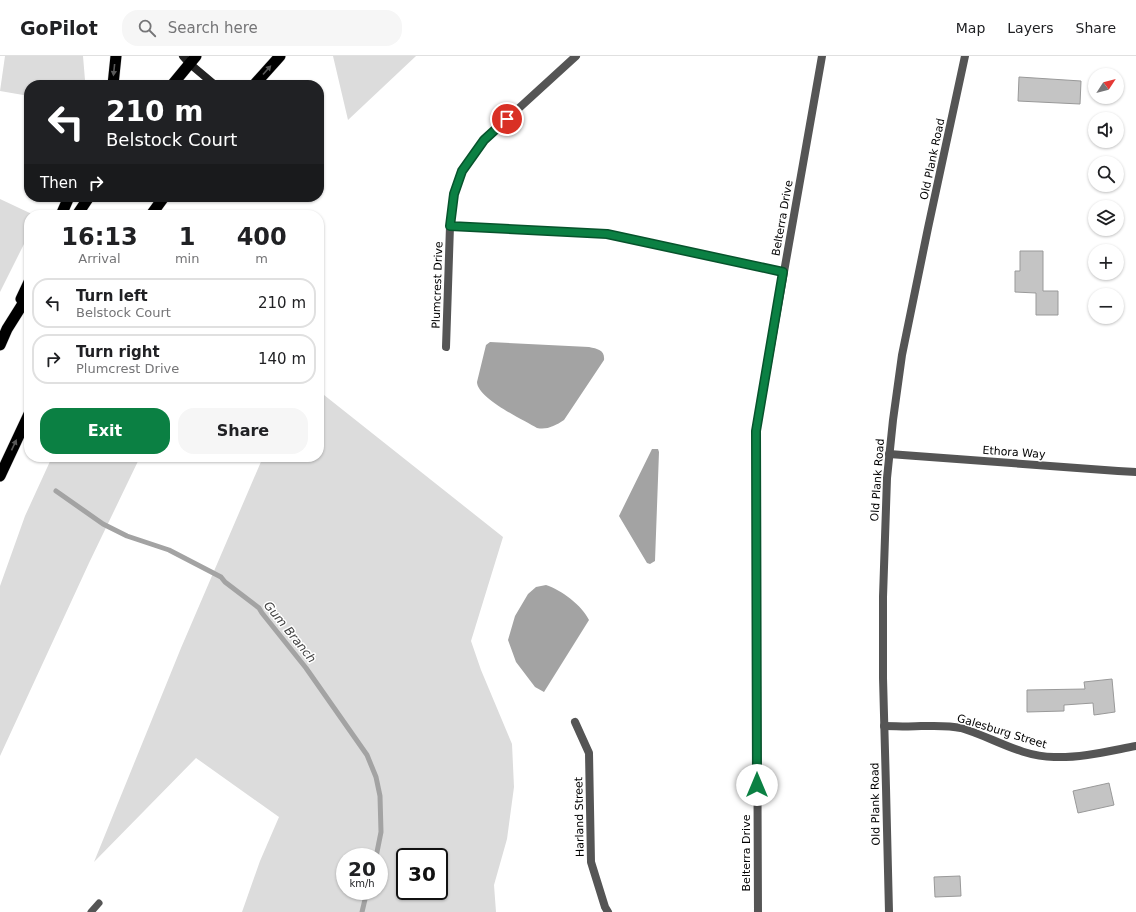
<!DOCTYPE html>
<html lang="en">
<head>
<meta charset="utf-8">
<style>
	:root { --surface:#fff; --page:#f6f6f6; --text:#202124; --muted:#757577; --line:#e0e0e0; --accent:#0b8043 }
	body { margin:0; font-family:"DejaVu Sans",sans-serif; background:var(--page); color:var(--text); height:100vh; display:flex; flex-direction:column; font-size:15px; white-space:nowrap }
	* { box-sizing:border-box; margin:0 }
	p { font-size:13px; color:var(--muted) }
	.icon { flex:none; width:22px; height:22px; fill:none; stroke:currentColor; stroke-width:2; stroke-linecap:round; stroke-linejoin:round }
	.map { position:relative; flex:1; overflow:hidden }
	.sheet { position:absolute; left:24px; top:154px; width:300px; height:252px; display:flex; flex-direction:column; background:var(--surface); border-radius:16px; box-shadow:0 1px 3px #0004 }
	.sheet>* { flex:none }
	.guide { position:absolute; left:24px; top:24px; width:300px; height:122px; border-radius:16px; box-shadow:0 1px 3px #0004; background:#202124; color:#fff; overflow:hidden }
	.needle { width:26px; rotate:54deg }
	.controls { position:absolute; left:1088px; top:12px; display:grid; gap:8px }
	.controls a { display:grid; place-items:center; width:36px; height:36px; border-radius:50%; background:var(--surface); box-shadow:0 1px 3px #0004; font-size:20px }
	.speed { position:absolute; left:336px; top:792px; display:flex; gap:8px; font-size:20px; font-weight:700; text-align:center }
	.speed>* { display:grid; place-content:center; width:52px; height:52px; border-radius:50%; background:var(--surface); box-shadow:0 1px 3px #0004; line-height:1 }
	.speed small { font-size:10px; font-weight:400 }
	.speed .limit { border:2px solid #111; border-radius:6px; background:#fff; color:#111 }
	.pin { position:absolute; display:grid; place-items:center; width:34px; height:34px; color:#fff; margin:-17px; border:2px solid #fff; border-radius:50%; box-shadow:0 1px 4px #0007 }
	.me { position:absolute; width:44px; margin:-22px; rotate:0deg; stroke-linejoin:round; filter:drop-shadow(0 0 3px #0008) }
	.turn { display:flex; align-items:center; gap:14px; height:84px; padding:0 16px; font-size:18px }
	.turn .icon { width:52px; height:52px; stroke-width:2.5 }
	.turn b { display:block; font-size:28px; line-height:34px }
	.then { display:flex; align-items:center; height:38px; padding:0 16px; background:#0003; gap:8px; font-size:15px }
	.eta { display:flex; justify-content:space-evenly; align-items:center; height:68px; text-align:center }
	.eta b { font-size:24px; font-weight:700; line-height:28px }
	.button { display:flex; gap:8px; margin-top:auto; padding:8px 16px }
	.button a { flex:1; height:46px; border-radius:16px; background:var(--accent); color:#fff; font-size:16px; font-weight:700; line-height:46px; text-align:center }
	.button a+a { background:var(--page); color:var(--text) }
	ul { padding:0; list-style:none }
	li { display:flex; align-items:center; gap:12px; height:50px; margin:0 8px 6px; padding:0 8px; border:2px solid var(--line); border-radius:16px }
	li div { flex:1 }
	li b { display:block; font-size:15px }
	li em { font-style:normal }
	header { display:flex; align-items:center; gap:24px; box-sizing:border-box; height:56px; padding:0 20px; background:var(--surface); border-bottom:1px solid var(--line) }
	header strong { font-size:19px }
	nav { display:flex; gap:22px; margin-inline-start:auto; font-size:14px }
	.search { width:280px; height:36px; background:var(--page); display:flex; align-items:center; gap:10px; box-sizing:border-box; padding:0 14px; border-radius:16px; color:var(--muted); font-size:15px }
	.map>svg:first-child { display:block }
	.green { fill:#dcdcdc; fill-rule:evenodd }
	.water { fill:#a3a3a3 }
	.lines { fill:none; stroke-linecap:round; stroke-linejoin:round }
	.stream { stroke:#a3a3a3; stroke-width:5 }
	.building { fill:#c4c4c4; stroke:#999 }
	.trunk-casing { stroke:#dbdbdb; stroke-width:12 }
	.service { stroke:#555; stroke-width:7 }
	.minor { stroke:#555; stroke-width:8 }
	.tertiary { stroke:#555; stroke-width:8 }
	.secondary { stroke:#222; stroke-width:8 }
	.trunk { stroke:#000; stroke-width:11 }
	.oneway { fill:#595959 }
	.route-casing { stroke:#07532c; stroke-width:10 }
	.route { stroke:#0b8043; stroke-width:7 }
	.labels { text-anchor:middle; stroke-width:3; stroke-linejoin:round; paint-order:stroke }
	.street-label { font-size:11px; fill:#000; stroke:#fff }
	.water-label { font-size:12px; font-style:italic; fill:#444; stroke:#fff }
</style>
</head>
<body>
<header>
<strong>GoPilot</strong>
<div class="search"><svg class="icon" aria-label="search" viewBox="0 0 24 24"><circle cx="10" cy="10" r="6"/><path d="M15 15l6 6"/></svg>Search here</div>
<nav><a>Map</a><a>Layers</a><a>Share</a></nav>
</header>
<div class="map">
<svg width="1136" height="856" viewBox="0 0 1136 856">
	<rect width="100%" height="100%" fill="#fff"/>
	<path class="green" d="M 5,0 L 83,0 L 85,24 L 84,29 L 29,29 L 29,40 L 0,35 Z
		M 333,0 L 416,0 L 348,64 Z
		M 0,143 L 34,159 L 29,159 L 29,178 L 0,236 Z
		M 319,335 L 503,481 L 471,585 L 481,614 L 512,688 L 514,731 L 507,783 L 494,829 L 496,856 L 242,856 L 260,805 L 279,761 L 196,702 L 94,806 L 181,592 L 263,401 L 319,401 ZM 345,801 L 379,801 L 379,835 L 345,835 ZM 405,801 L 439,801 L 439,835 L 405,835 Z
		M 52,401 L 140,401 L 89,507 L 0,700 L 0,530 L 25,460 Z"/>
	<path class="water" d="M 490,286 L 589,291 C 598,293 605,294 604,304 L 564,364 C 555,370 547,374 537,372 C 523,364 477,342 477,326 L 486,289 Z
		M 652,393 L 658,393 L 659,396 L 655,505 L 650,508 L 647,507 L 619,460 Z
		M 546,529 C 561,534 582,549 589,564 L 544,636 L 535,631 L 516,606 L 508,584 L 515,560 L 528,538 L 536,531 Z"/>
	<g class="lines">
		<path class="stream" d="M 56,435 L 103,468 L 127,480 L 169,494 L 221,521 L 225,526 L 259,552 L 262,557 L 306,612 L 367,699 L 376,721 L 380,740 L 381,776 L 376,801
			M 362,856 L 367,835"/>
	</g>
	<path class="building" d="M 1019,21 L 1081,25 L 1080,48 L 1018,45 Z
		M 1020,195 L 1043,195 L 1043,235 L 1058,235 L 1058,259 L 1036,259 L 1036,237 L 1015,236 L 1015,215 L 1020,215 Z
		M 1112,623 L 1115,656 L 1094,659 L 1093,647 L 1064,649 L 1064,655 L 1027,656 L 1027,634 L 1085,633 L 1084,626 Z
		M 1109,727 L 1114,749 L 1078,757 L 1073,735 Z
		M 960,820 L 961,840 L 935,841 L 934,821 Z"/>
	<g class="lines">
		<g class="trunk-casing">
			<path id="trunk" d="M 113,29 L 116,0
				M 172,29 L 196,0
				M 254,29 L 280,0
				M 61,159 L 69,141
				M 77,159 L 89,141
				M 151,159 L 164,141
				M 21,243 L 29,226
				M 0,289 L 7,273 L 29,238
				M 0,420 L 29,358"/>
		</g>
		<path class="service" d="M 91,856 L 99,847"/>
		<path class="minor" d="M 450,170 L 607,178 L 783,216
			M 446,291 L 450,170 L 454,138 L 462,115 L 484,84 L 576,0
			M 889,398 L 1118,415 L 1136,416
			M 575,666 L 589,697 L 591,806 L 605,851 L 608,856
			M 884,670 C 896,670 909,671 921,670 C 934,670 948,669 961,672 C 992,681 1021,701 1054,701 C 1081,702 1109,695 1136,690
			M 758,856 L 756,375 L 822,0"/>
		<path class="tertiary" d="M 889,856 L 886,732 L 883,622 L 883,541 L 887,422 L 893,364 L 902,299 L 928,172 L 965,0"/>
		<path class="secondary" d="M 183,0 L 190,8 L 215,29"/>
		<use href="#trunk" class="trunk"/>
	</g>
	<defs><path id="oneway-solid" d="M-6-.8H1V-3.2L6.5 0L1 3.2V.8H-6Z"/></defs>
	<g class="oneway">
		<use href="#oneway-solid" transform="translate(114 14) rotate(96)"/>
		<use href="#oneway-solid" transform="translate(267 14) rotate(-48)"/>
		<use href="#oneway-solid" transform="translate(14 389) rotate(-65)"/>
	</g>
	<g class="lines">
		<g class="route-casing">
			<path id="route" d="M 507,63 L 484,84 L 462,115 L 454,138 L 450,170 L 607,178 L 783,216 L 756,375 L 757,729"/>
		</g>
		<use href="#route" class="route"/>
	</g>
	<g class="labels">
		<g class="street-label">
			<text transform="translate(932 103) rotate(-78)" y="4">Old Plank Road</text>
			<text transform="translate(782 162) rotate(-80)" y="4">Belterra Drive</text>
			<text transform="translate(437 229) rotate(-88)" y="4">Plumcrest Drive</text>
			<text transform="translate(1014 396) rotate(4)" y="4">Ethora Way</text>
			<text transform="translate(877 424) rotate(-86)" y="4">Old Plank Road</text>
			<text transform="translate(1002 675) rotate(17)" y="4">Galesburg Street</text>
			<text transform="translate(875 748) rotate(-91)" y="4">Old Plank Road</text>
			<text transform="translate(579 761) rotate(-91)" y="4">Harland Street</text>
			<text transform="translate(746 797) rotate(-90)" y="4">Belterra Drive</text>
		</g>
		<g class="water-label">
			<text transform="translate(290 576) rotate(51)" y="4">Gum Branch</text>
		</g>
	</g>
</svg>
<div class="controls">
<a><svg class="needle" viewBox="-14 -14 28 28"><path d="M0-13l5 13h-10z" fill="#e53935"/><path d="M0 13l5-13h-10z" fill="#757577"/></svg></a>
<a><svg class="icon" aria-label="sound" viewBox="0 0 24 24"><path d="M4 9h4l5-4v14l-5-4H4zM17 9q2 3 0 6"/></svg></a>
<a><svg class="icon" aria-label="search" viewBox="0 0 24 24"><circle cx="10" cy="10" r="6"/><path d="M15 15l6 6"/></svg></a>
<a><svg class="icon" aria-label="layers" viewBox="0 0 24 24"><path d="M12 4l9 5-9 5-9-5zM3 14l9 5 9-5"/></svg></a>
<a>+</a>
<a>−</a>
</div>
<div class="speed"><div>20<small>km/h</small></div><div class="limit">30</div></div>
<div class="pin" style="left:507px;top:63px;background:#d93025"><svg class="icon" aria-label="arrive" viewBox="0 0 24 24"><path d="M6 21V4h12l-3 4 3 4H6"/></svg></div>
<svg class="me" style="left:757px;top:729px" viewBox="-20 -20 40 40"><circle r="19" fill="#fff"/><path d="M0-13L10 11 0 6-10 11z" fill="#0b8043"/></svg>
<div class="guide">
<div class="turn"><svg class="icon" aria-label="left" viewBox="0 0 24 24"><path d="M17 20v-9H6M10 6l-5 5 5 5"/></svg><div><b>210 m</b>Belstock Court</div></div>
<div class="then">Then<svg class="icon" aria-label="right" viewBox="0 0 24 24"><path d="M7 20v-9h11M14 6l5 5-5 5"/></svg></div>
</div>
<section class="sheet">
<div class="eta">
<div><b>16:13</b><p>Arrival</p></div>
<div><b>1</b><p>min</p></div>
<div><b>400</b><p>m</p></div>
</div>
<ul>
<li><svg class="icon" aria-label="left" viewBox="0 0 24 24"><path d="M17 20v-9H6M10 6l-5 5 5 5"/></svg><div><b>Turn left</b><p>Belstock Court</p></div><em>210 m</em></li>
<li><svg class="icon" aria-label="right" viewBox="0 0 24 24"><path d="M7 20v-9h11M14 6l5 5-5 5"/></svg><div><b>Turn right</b><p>Plumcrest Drive</p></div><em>140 m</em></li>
</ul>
<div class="button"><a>Exit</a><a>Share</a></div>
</section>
</div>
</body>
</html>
